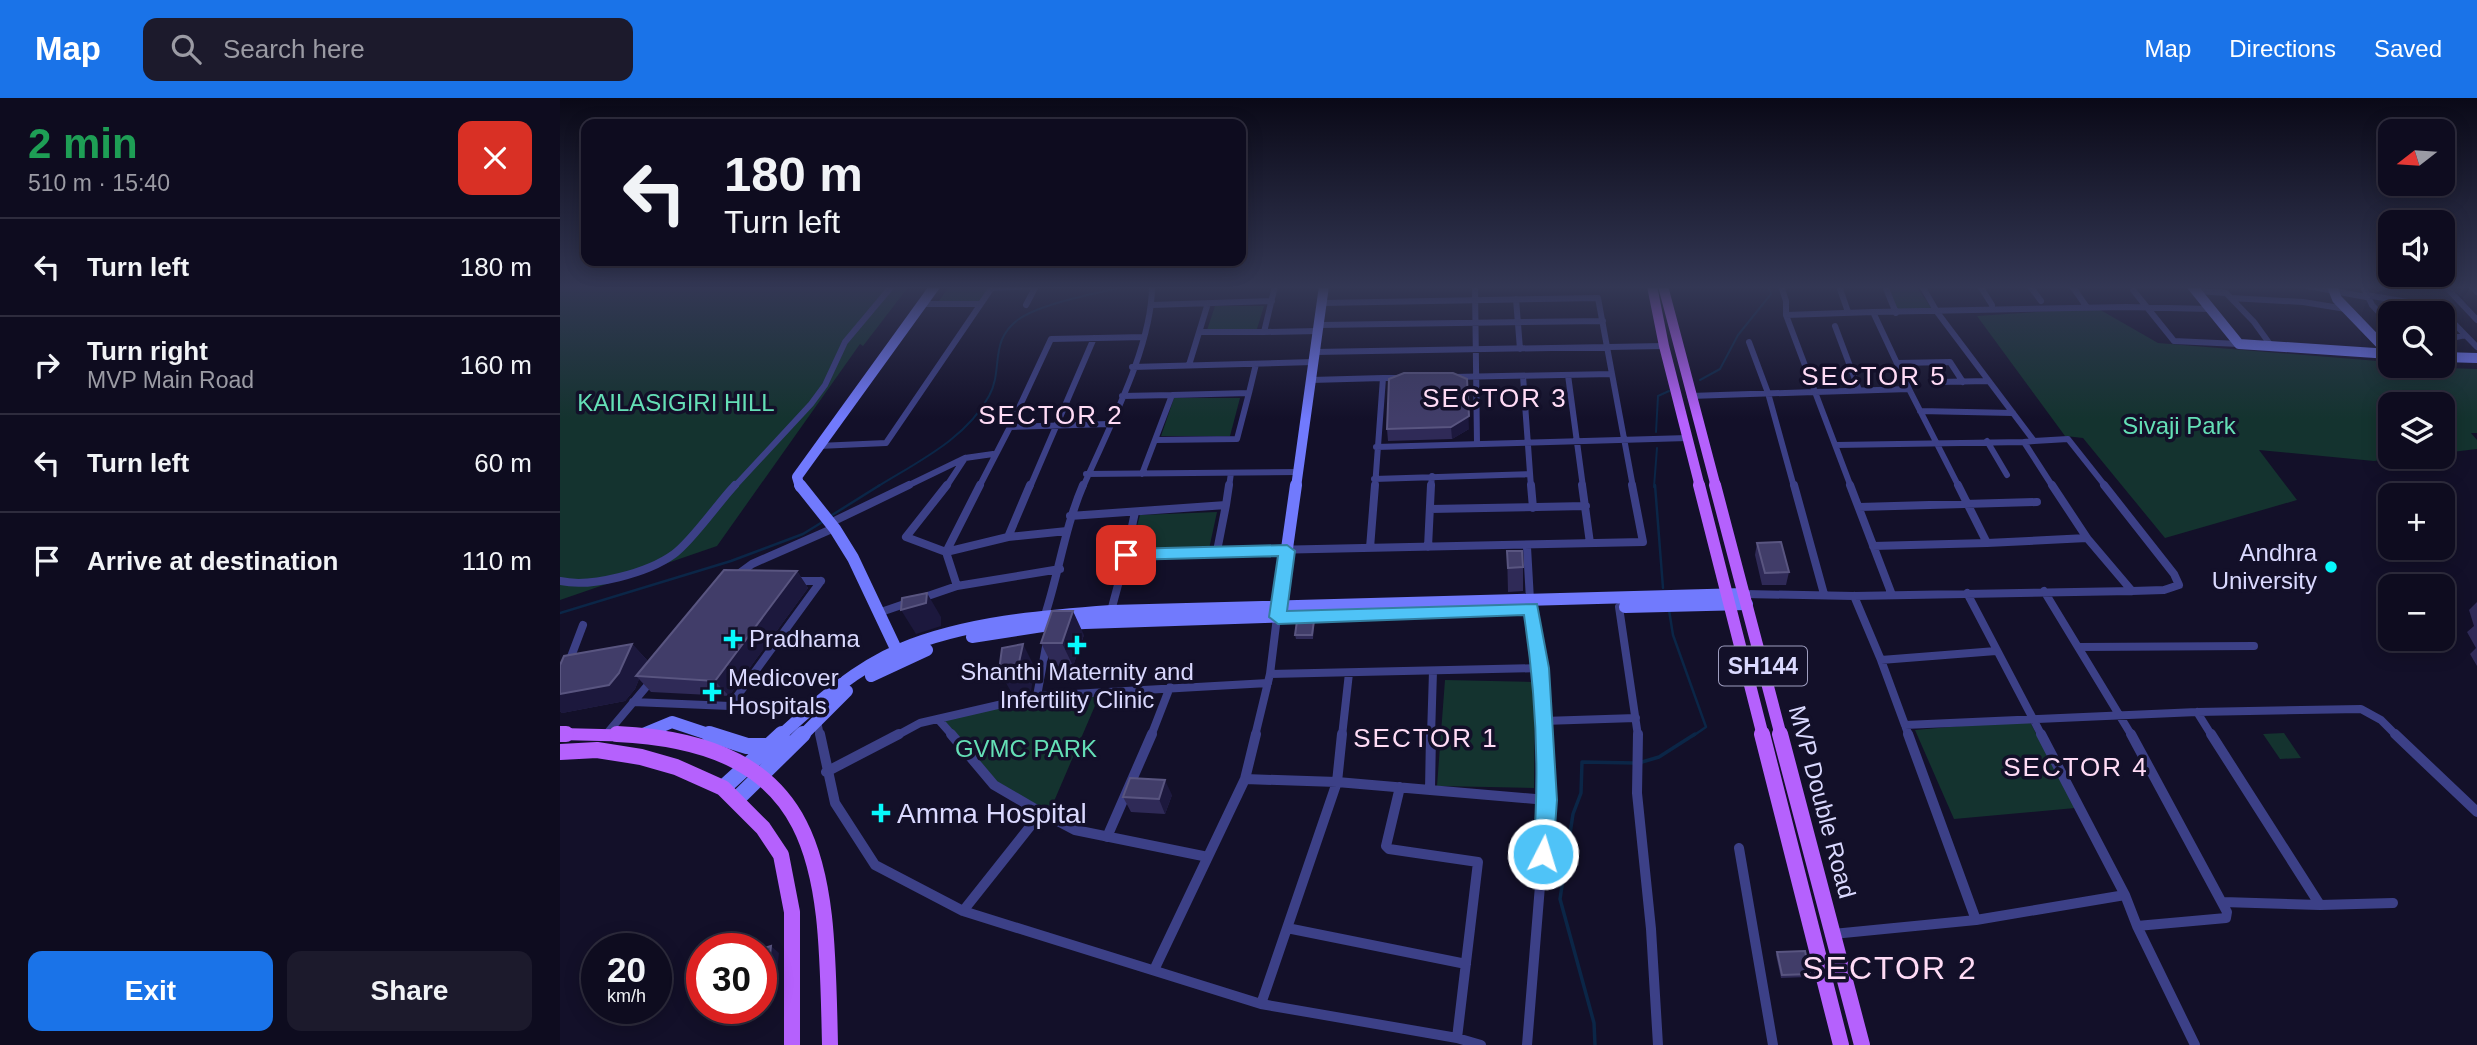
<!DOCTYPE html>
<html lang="en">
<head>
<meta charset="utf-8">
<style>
	:root { --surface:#0e0c1f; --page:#1c1a2c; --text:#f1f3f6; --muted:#9b9ba4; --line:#2e2c3d; --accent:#1a73e8 }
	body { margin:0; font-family:Arial,sans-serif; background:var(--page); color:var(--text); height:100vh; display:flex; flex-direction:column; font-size:26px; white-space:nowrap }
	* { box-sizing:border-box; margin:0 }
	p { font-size:23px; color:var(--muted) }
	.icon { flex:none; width:38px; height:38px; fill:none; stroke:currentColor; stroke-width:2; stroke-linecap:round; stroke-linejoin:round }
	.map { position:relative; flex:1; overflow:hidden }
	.side { display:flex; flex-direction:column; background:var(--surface); width:560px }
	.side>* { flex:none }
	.guide { position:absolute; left:21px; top:21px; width:665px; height:147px; border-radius:14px; box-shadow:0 4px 18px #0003,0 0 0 2px var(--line); background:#0e0c1f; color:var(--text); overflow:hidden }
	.needle { width:46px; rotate:253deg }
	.fabs { position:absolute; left:1818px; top:21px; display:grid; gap:14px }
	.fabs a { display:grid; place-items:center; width:77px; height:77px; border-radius:14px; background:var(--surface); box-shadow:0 4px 18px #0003,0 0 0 2px var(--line); font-size:35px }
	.speed { position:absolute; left:21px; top:835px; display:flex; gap:14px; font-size:35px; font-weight:700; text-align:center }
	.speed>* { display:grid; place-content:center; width:91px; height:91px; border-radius:50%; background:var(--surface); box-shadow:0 4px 18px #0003,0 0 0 2px var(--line); line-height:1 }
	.speed small { font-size:18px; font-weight:400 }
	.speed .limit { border:10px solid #d22; background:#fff; color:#111 }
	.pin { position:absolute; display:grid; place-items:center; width:60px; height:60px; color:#fff; margin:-30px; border-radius:14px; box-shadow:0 4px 10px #0006 }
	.me { position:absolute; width:77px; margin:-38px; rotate:5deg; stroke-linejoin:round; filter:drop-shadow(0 0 5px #0008) }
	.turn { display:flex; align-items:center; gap:24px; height:147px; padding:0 28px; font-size:32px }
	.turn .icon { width:91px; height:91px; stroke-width:2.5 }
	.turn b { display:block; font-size:49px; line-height:60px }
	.round { display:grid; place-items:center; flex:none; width:74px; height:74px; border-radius:14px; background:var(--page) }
	.head { display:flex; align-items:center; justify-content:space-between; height:119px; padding:0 28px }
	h1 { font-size:42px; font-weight:700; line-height:52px; color:#1e9e55 }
	.cta { display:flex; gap:14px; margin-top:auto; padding:14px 28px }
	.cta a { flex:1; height:80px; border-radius:14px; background:var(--accent); color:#fff; font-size:28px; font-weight:700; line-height:80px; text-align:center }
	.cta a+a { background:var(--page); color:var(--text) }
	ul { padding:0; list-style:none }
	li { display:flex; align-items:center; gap:21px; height:98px; padding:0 28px; border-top:2px solid var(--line) }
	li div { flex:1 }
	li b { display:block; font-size:26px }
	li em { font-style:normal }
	header { display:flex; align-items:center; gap:42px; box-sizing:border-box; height:98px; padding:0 35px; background:var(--accent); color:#fff }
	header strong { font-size:33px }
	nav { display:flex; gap:38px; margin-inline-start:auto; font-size:24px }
	.search { width:490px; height:63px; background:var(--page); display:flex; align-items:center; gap:18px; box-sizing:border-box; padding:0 24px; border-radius:14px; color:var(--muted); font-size:26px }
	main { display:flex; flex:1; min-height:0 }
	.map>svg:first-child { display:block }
	.green { fill:#14332f }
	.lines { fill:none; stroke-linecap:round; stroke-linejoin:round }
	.stream-far2 { stroke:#0b2647; stroke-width:2 }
	.stream-far1 { stroke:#0b2647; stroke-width:2.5 }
	.stream { stroke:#0b2647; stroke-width:3.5 }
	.street-far2 { stroke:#3c4087; stroke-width:6 }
	.street-far1 { stroke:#3c4087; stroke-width:8 }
	.street { stroke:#3c4087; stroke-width:10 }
	.secondary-far2 { stroke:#717afd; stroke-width:10 }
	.secondary-far1 { stroke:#717afd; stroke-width:12 }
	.secondary { stroke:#717afd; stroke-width:16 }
	.primary-far2 { stroke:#b561fd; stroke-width:10 }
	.primary-far1 { stroke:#b561fd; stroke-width:12 }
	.primary { stroke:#b561fd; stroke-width:16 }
	.wall { fill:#2f2a57 }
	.shaded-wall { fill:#1c183d }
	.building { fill:#413d69; stroke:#595580; stroke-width:2 }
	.route { fill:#4fc3f7; stroke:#337fa1; stroke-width:2 }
	.poi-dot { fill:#07f9fc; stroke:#131029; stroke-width:2.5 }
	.labels { text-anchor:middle; stroke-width:7; stroke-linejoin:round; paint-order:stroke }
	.shield { fill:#131029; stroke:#9e9dbf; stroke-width:2 }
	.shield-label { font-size:23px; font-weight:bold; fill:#dad9ff }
	.park-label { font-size:24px; fill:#64dfb6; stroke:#131029 }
	.poi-label { font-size:24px; fill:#dad9ff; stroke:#131029; text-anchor:start }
	.street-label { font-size:24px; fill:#dad9ff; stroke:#131029 }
	.neighbourhood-label { font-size:26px; letter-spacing:2px; fill:#ffdbf5; stroke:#131029 }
	.near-poi-label { font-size:28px; fill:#dad9ff; stroke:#131029; text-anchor:start }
	.near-neighbourhood-label { font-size:32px; letter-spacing:2px; fill:#ffdbf5; stroke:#131029 }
</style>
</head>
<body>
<header>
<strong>Map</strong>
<div class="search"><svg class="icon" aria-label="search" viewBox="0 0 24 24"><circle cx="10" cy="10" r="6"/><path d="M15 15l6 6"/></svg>Search here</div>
<nav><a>Map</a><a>Directions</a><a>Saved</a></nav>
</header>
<main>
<section class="side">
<div class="head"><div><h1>2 min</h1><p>510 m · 15:40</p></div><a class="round" style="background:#d93025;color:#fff"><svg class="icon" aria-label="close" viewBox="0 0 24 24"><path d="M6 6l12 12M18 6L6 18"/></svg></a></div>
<ul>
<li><svg class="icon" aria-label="left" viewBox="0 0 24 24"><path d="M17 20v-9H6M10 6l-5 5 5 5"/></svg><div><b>Turn left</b></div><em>180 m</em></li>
<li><svg class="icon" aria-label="right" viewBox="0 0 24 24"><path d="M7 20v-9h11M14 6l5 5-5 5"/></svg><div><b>Turn right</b><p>MVP Main Road</p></div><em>160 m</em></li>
<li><svg class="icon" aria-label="left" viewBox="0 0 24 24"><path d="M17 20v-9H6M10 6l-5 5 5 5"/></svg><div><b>Turn left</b></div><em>60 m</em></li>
<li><svg class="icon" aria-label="arrive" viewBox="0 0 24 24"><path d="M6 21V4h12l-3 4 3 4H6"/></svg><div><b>Arrive at destination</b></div><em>110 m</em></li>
</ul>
<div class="cta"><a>Exit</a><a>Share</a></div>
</section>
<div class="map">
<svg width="1917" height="947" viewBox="0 0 1917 947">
	<rect width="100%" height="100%" fill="#131029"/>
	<path class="green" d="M 0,188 L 349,188 L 303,248 L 300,246 L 157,448 L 0,502 Z
		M 389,188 L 430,188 L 421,203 L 379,203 Z
		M 1328,188 L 1356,188 L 1372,211 L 1337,211 Z
		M 655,208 L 704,208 L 697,231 L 647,232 Z
		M 1537,210 L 1598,245 L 1830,264 L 1830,268 L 1917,271 L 1917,335 L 1911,335 L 1917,342 L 1917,351 L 1883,355 L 1883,306 L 1830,306 L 1830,359 L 1850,359 L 1814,363 L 1699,352 L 1737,402 L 1605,440 L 1523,340 L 1505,338 L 1417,218 Z
		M 614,300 L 680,300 L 670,338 L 601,338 Z
		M 657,414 L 649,451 L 570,454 L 580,417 Z
		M 885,582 L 975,584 L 974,690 L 877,688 Z
		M 540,596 L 489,715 C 473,706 455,699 440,689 C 415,671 404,641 382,621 L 468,603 Z
		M 1469,622 L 1515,710 L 1394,721 L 1355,632 Z
		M 1724,635 L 1741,660 L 1720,661 L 1703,636 Z"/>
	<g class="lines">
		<path class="stream-far2" d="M 1140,282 L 1160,271 L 1178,237 L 1211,196 L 1208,188
			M 1096,334 L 1098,298 L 1109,293
			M 317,389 C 357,364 406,341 429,298 C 444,271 428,243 459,221 C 482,205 538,195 567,188
			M 1094,389 L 1097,350"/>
		<path class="stream-far1" d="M 1095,387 L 1103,490
			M 269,419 L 320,387
			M 1109,512 L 1113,537 L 1146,629 L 1133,638
			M 0,515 L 171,463 L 243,436 L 264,423"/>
		<path class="stream" d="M 1082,664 L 1099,659 L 1135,636
			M 1035,947 L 1034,925 L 1000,801 L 1013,716 L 1021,695 L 1022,664 L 1075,665"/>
		<path class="street-far2" d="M 715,188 L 704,234 L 758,233
			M 915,188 L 917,346
			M 1221,188 L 1226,203 L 1226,217
			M 1279,188 L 1288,214
			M 1325,188 L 1336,215
			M 1362,188 L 1377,214 L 1474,343 L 1464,344 L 1493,389
			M 1420,188 L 1432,207
			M 1470,188 L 1481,203
			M 1512,188 L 1526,208
			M 1748,188 L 1806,199
			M 1803,188 L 1812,207 L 1830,226
			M 1885,188 L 1917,222
			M 1912,188 L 1917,194
			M 432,190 L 476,188 L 466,207
			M 1573,192 L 1614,243 L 1679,246
			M 1637,193 L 1666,195 L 1694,224 L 1712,249
			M 1806,197 L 1878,209 L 1917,249
			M 1671,200 L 1743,204 L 1786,211
			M 956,201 L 960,251
			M 762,205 L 1038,200 L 1052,276
			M 363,206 L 420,206
			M 592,207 L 712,203
			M 1313,214 L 1566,209 L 1651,211
			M 1313,214 L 1349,291 L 1255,294 L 1226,217 Z
			M 759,227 L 1043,223
			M 1275,228 L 1299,292
			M 640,234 L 704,234
			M 1814,240 L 1830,241
			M 1883,242 L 1905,237
			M 1189,244 L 1208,295 L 1234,389
			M 755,254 L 1104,248
			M 1337,265 L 1390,264 L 1403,284
			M 629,267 L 648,205
			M 572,269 L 753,264
			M 1008,277 L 1023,389
			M 963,278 L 971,389
			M 893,279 L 1052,276 L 1073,389
			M 751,282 L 823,280
			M 1378,284 L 1428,283
			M 1349,291 L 1399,389
			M 1255,294 L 1291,389
			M 562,298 L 612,297
			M 1130,298 L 1255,294
			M 1360,313 L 1453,315
			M 549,326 L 450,329 L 491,241 L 584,239
			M 595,342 L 677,341 L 689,295
			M 1427,343 L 1447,377
			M 1474,343 L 1508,341 L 1546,389
			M 1276,347 L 1464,344
			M 258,348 L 326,345 L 433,188
			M 816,349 L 1128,340
			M 526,376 L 738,374
			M 582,376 L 612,297 L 689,295 L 696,266
			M 814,381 L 970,376
			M 174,389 L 251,306 L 265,287 L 285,244 L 332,188
			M 345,389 L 405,360
			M 386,389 L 405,360 L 433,356
			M 419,389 L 450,329
			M 470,389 L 534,240
			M 523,389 C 548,331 592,250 592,188
			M 669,389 L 671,375
			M 815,389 L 823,280 L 842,280
			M 871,389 L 872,378"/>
		<path class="street-far1" d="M 387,387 L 346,439 L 386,454 L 448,439 L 470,387
			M 971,387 L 973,410
			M 1022,387 L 1030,445
			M 1234,387 L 1264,496
			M 1290,387 L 1332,497
			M 1492,387 L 1527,440 L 1572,493
			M 666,407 L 669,387
			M 1299,409 L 1477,404
			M 870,411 L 1026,408
			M 510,418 L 666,407 L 657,453 L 1083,444 L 1072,387
			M 270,425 L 349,387
			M 448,439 L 507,433
			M 1427,445 L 1527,440
			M 1313,448 L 1427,445 L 1398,387
			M 868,449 L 871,387
			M 967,449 L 970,502
			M 810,450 L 815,387
			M 566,457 L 575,414
			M 177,477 L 192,466 L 274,430
			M 0,483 C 31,490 88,475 114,456 C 132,443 158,405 175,387
			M 236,483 L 261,483
			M 397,488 L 386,454 L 420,387
			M 1484,493 L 1572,638
			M 1407,495 L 1482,638
			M 1184,496 L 1294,498 L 1572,493 L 1604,492 L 1619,487 L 1614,476 L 1544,387
			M 1294,498 L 1321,562 L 1436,553
			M 1059,509 L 1078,638
			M 971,510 L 981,570 L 984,638
			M 551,513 L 566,457 L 657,453
			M 321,514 L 397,488 L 500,471
			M 485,517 C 499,474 505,429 523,387
			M 1519,549 L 1694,548
			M 1321,562 L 1349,638
			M 9,564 L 23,527
			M 710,576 L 981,570
			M 477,598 L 487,543
			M 73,604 L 170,608 L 261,483
			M 1637,614 L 1652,638
			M 378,621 L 393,638
			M 257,623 L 260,638
			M 983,623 L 1076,620
			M 1345,627 L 1637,614 L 1801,611 L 1821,622 L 1837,638
			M 49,633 L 92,582
			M 336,638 L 360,625 L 477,598 L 708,585
			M 591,638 L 610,589
			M 695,638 L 710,576 L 717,519
			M 782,638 L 789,575
			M 871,638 L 873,573"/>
		<path class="street" d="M 260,636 L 275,705 L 315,767 L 403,813 L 701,906 L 897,940 L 921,947
			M 391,636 L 434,687 L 477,712 L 476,721 L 403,813
			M 696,636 L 685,681 L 777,684 L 987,702
			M 1078,636 L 1077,695 L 1091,831 L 1098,947
			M 1348,636 L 1416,822
			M 1481,636 L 1565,797 L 1577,828 L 1635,947
			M 1571,636 L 1667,814 L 1666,820 L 1577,828
			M 1651,636 L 1760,807
			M 1835,636 L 1917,714
			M 266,674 L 339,636
			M 840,689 L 826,748 L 829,751 L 918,764 L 897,940
			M 870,692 L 871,636
			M 477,712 L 515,732 L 648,759
			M 547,739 L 592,636
			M 1179,750 L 1213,947
			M 1663,804 L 1760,807 L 1833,805
			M 727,830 L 906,866
			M 1273,836 L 1416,822 L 1565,797
			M 594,872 L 685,681
			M 701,906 L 777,684 L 782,636
			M 967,947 L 987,702 L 984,636"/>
		<path class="secondary-far2" d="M 1632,188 L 1679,246 L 1830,256
			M 1772,188 L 1777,201 L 1830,256
			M 1883,259 L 1917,260
			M 240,389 L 237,379 L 375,188
			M 736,389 L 764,188"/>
		<path class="secondary-far1" d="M 240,387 L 275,431 L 293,460 L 337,553
			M 1065,509 L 1187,506
			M 718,514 L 736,387
			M 412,539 L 489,527 L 525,525 L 942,511
			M 311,578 L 367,552
			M 83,636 L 112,624 L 154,638
			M 220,638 C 256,605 296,570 341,551 C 406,524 482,518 551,513 L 1184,496
			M 242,638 L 287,593"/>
		<path class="secondary" d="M 149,636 L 187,648 L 208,648
			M 163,690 L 222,636
			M 176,702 L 243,636"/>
		<path class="primary-far2" d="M 1092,188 L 1104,248 L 1140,389
			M 1103,188 L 1156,389"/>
		<path class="primary-far1" d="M 1139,387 L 1203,638
			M 1155,387 L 1221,638
			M 0,636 L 83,638"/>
		<path class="primary" d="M 0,636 L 6,636
			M 57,636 C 270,646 266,777 270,947
			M 1202,636 L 1281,947
			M 1220,636 L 1302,947
			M 0,654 L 37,652 L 81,659 L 116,669 L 163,690 L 203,730 L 221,757 L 232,814 L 232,947"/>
	</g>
	<path class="wall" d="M 829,281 L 909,331 L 892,341 L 828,343 L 827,331 Z
		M 1197,445 L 1229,474 L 1226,487 L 1202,487 L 1195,457 Z
		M 947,453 L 963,469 L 963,493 L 948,494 Z
		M 237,473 L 248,490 L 169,598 L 91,594 L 79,581 L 75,591 L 65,603 L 2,615 L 0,613 L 0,567 L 72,546 L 87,562 L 84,569 Z
		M 1917,504 L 1917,568 L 1910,556 L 1916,550 L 1907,534 L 1914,528 L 1909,512 Z
		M 754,527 L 753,541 L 736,541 L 735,537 Z
		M 524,537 L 513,568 L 493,569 L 481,545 Z
		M 612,697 L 605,716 L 571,714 L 563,699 Z
		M 1217,854 L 1250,876 L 1248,879 L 1221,880 L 1216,857 Z"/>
	<path class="shaded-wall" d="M 907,281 L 909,331 L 892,341 L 891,329 Z
		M 237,473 L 248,490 L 169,598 L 155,583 Z
		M 367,495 L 381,519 L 381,528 L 356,536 L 341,512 Z
		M 513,513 L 524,537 L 513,568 L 502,545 Z
		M 72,546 L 87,562 L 80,578 L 76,578 L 79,581 L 75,591 L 65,603 L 2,615 L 0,613 L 0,596 Z
		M 463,546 L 475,570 L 471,593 L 453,597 L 439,573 Z
		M 605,682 L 612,697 L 605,716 L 599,701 Z
		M 211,848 L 219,855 L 216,881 L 201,885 L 201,876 Z"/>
	<path class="building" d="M 844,275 L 893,275 L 907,281 L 909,318 L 891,329 L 827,331 L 829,281 Z
		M 1221,444 L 1229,474 L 1205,475 L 1197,445 Z
		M 947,453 L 962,453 L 963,469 L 948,470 Z
		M 164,472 L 237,473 L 155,583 L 76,578 Z
		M 367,495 L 366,505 L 341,512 L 342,500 Z
		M 492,513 L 513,513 L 502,545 L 481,545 Z
		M 737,523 L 754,523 L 752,537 L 735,537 Z
		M 72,546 L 59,575 L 49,587 L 0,596 L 0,567 L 4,558 Z
		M 463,546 L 458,569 L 439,573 L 442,550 Z
		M 570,680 L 605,682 L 599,701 L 563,699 Z
		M 211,848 L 208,874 L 201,876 L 201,851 Z
		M 1245,853 L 1250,876 L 1222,877 L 1217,854 Z"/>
	<linearGradient id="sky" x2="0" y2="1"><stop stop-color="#0a0917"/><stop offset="0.59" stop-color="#333754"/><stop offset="1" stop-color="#333754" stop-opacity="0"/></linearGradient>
	<rect width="1917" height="321" fill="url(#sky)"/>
	<path class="route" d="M 727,447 L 735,453 L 727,513 L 977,506 L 989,570 L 997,702 L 993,756 L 990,763 L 983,765 L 976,763 L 973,756 C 980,676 976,596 964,517 L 718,526 L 709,519 L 718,458 L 566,462 L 558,457 L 566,451 Z"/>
	<g class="poi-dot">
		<circle cx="1771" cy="469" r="7"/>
		<path d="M169.5 530.5h7v7h7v7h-7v7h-7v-7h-7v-7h7z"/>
		<path d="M513.5 536.5h7v7h7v7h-7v7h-7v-7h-7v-7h7z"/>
		<path d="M148.5 583.5h7v7h7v7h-7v7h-7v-7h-7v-7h7z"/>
		<path d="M317.5 704.5h7v7h7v7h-7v7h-7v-7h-7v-7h7z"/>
	</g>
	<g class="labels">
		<rect class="shield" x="1159" y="548.5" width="88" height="39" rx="5"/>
		<g class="shield-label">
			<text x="1203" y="576">SH144</text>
		</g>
		<g class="park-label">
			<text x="116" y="313">KAILASIGIRI HILL</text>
			<text x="1619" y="336">Sivaji Park</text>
			<text x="466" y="659">GVMC PARK</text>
		</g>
		<g class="poi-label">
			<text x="1757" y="463" text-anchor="end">Andhra<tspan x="1757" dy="28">University</tspan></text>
			<text x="189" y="549">Pradhama</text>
			<text x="517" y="582" text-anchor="middle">Shanthi Maternity and<tspan x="517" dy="28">Infertility Clinic</tspan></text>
			<text x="168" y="588">Medicover<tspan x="168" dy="28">Hospitals</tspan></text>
		</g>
		<g class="street-label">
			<text transform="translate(1262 704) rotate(75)" y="8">MVP Double Road</text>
		</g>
		<g class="neighbourhood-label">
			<text x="1314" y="287">SECTOR 5</text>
			<text x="935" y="309">SECTOR 3</text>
			<text x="491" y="326">SECTOR 2</text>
			<text x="866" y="649">SECTOR 1</text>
			<text x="1516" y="678">SECTOR 4</text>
		</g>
		<g class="near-poi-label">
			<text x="337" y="725">Amma Hospital</text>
		</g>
		<g class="near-neighbourhood-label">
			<text x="1330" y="881">SECTOR 2</text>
		</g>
	</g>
</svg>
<div class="fabs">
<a><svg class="needle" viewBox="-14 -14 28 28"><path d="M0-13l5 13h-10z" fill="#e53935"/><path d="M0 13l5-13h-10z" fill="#9b9ba4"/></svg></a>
<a><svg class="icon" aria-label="sound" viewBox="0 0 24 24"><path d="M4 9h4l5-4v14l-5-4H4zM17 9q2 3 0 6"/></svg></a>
<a><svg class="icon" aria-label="search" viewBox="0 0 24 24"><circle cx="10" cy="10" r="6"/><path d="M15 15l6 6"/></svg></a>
<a><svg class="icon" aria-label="layers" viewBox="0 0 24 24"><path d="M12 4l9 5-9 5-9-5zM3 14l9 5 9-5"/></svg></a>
<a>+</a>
<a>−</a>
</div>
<div class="speed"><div>20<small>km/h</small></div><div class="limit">30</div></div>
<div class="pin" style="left:566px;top:457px;background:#d93025"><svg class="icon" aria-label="arrive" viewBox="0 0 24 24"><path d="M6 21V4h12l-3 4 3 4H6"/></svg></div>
<svg class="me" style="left:983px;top:756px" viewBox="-20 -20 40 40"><circle r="17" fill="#4fc3f7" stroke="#fff" stroke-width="3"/><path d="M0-11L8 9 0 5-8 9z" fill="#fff"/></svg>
<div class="guide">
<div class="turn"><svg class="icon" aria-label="left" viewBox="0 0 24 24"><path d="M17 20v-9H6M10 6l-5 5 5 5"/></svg><div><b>180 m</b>Turn left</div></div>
</div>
</div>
</main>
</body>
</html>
